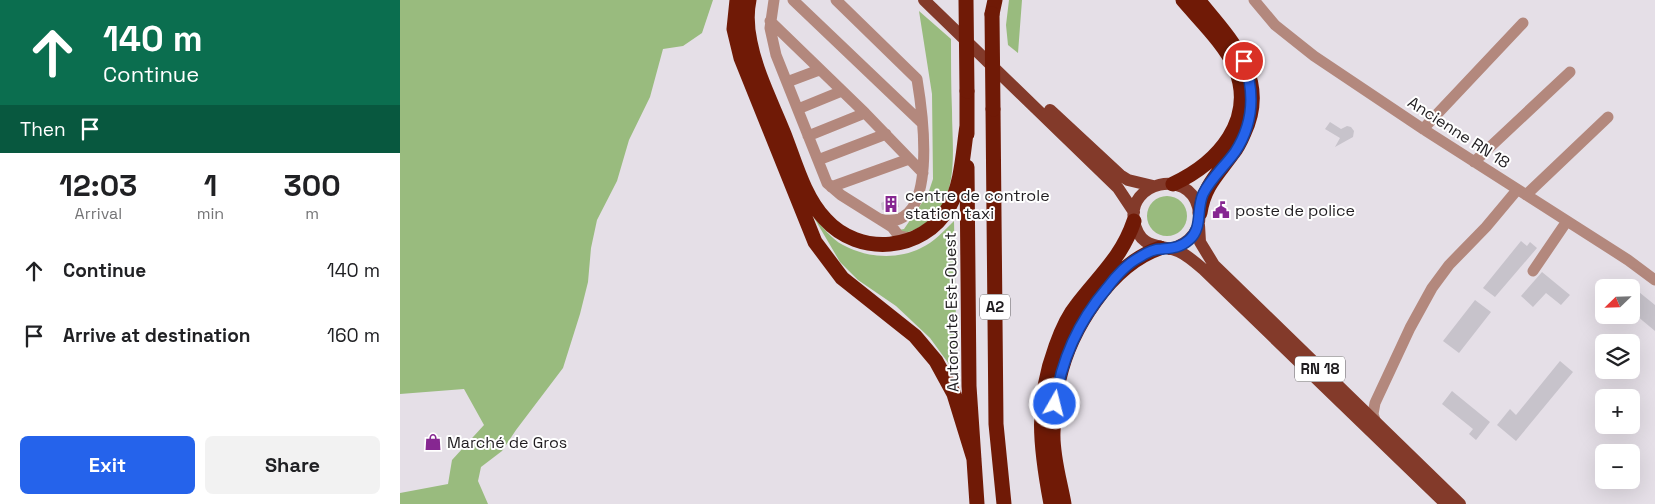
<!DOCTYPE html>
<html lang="en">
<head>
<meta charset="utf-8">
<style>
	:root { --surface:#fff; --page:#f2f2f2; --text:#202124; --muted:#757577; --accent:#2563eb }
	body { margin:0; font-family:"Space Grotesk",sans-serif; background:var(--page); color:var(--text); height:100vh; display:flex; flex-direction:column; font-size:19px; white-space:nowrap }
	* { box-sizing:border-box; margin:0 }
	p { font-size:16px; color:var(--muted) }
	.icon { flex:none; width:28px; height:28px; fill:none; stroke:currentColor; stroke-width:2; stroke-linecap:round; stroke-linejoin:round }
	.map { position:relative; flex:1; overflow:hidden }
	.details { display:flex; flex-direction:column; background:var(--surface); width:400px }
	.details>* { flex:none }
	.hud { background:#0b6e4f; color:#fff; overflow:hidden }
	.needle { width:32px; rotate:247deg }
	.controls { position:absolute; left:1195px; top:279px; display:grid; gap:10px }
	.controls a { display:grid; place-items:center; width:45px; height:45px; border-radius:8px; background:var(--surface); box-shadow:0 5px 20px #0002; font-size:25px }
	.pin { position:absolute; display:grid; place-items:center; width:42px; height:42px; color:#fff; margin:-21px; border:2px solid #fff; border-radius:50%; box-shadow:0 1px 5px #0007 }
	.me { position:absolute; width:55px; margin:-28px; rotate:8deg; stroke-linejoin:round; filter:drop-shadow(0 0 4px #0008) }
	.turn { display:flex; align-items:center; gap:18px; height:105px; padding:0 20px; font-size:22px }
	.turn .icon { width:65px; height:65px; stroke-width:2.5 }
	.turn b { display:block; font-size:35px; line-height:42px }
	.then { display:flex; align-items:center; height:48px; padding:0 20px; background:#0003; gap:10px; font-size:19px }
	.eta { display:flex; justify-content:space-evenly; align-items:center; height:85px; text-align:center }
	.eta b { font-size:30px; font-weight:700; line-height:35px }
	.primary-button { display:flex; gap:10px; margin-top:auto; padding:10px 20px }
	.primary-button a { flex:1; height:58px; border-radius:8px; background:var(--accent); color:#fff; font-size:20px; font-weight:700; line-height:58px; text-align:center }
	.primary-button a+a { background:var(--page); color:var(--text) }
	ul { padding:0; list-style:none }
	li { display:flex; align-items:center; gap:15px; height:65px; padding:0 20px }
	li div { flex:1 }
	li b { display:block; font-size:19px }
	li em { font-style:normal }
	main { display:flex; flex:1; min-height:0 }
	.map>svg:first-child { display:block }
	.green { fill:#99bb7e }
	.building { fill:#c7c3cb }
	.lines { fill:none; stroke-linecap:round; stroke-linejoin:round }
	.minor { stroke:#b3887d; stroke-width:11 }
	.major { stroke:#833a2a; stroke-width:12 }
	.highway { stroke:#701a06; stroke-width:15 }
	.highway-bridge { stroke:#701a06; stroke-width:15 }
	.route-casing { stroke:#184099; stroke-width:12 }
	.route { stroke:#2563eb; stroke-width:9 }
	.labels { text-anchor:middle; stroke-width:4; stroke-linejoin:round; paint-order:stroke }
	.shield { fill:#fff; stroke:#636163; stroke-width:1 }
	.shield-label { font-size:15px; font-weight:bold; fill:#201d20 }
	.street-label { font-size:16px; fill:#201d20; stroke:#fff }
	.poi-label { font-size:16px; fill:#201d20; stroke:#fff; text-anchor:start }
</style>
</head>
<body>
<main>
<section class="details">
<div class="hud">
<div class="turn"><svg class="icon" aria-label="ahead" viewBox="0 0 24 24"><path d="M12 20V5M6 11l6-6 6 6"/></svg><div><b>140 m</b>Continue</div></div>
<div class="then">Then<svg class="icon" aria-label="arrive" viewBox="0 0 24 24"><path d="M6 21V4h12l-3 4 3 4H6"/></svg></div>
</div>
<div class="eta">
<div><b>12:03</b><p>Arrival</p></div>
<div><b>1</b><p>min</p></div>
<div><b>300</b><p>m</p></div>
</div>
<ul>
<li><svg class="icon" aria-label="ahead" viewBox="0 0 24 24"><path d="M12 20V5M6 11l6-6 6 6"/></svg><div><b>Continue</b></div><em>140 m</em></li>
<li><svg class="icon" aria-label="arrive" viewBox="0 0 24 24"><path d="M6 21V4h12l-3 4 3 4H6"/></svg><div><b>Arrive at destination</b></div><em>160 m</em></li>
</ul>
<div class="primary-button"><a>Exit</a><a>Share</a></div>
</section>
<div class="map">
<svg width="1255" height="504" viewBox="0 0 1255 504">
	<rect width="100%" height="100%" fill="#e5dfe7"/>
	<path class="green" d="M 0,0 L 313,0 L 302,33 L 283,46 L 263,49 L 250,97 L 229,140 L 217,181 L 197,220 L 191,248 L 188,282 L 180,314 L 163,368 L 116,430 L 102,451 L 81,467 L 78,481 L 88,504 L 0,504 L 0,493 L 48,484 L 52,460 L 84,425 L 64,389 L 0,394 Z
		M 609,0 L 622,0 L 618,53 L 608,45 L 606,25 Z
		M 519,11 L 551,39 C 551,63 551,87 552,111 C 552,140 557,175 544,202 C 536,217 519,231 503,233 L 499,230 L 504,229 L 528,194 L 533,179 L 532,94 Z
		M747 216a20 20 0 1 1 40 0a20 20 0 1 1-40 0Z
		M 413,216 C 422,226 431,239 443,245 C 467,258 497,260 521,248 C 534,242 544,231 554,221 L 557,375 L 530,338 L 496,306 L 458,280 L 440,262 Z"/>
	<path class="building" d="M 930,122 L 941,129 L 947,126 L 951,127 L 954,131 L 953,137 L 935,147 L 940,138 L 925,129 Z
		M 489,199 L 498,200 L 499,207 L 482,210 L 481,203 Z
		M 1121,241 L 1127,246 L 1130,242 L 1137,248 L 1095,297 L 1083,288 Z
		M 1142,272 L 1170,295 L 1161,305 L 1146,293 L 1133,307 L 1121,296 Z
		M 1234,288 L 1255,305 L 1255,331 L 1231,311 L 1231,292 Z
		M 1075,300 L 1091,312 L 1059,353 L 1043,341 Z
		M 1160,361 L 1173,372 L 1116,441 L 1097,425 L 1110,409 L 1116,415 Z
		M 1052,391 L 1090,422 L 1076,440 L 1069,434 L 1073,429 L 1042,404 Z"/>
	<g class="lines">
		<path class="minor" d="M 374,0 L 370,28 L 376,55 L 427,183 L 441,195 L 492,227 L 499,236 L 510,238
			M 393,0 L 522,123
			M 436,0 L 517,79 C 522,109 541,235 480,219
			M 854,0 L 875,25 L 914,56 L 1023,129 L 1228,260 L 1255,280
			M 370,21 L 465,113 L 523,173
			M 387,82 L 419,70
			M 398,109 L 442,91
			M 1023,129 L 1123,23
			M 408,136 L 465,113
			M 418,160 L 486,134
			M 1074,162 L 1170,72
			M 431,187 L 509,159
			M 1126,195 L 1208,117
			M 1133,271 L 1167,221
			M 976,423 L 973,414 L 975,403 L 1010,328 L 1032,288 L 1049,265 L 1086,227 L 1117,190"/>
		<path class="major" d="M 524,0 L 718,188 L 734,212
			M 650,110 L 720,175 L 728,180 L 753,186
			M 799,225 L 800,242 L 814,265 L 1060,504
			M 770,249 C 790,244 804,228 798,207 C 788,168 727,182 734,221 C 740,250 759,244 778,251 C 787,255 795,262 803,269 L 1046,504"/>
		<path class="highway" d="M 337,0 L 334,29 L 341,58 L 415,242 L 442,278 L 515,336 L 536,361 L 554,394 L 574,459
			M 349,0 C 346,14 347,28 350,42 C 356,73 372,104 384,134 C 395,162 404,197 425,219 C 459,257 523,252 549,207 C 562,184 563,152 567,126
			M 798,0 C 830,39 870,78 844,133 C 841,140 838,147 833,153 C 818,174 804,186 800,213
			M 592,14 L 595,0
			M 593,109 L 596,424 L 604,504
			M 567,134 L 567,91
			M 567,167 L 569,386 L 577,504
			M 773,184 C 818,163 857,120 835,67 C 825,44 799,19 783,0
			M 651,504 C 640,446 635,403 656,346 C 661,332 667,317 677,305 C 699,276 722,257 734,221
			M 664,504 C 660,481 652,456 653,432 C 654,415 655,396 659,379 C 670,330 710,265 760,248"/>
		<path class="highway-bridge" d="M 566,0 L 567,91
			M 592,14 L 593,109"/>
	</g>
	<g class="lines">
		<g class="route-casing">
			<path id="route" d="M 655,404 C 661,359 678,322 707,288 C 716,276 726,264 740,257 C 746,253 754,249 761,249 C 772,248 780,248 789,240 C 803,228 796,210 803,194 C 811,178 825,166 835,152 C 854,123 855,93 844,61"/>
		</g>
		<use href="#route" class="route"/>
	</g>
	<defs>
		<g id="building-bare" transform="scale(1.35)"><path d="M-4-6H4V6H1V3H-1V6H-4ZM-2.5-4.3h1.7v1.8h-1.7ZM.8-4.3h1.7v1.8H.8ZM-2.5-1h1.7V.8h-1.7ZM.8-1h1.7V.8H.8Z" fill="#862791" stroke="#fff" stroke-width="2.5" paint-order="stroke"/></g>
		<g id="civic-bare" transform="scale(1.35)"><path d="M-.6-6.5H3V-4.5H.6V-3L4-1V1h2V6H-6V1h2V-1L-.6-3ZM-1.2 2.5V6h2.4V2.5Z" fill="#862791" stroke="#fff" stroke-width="2.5" paint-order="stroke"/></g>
		<g id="shop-bare" transform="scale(1.35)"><path d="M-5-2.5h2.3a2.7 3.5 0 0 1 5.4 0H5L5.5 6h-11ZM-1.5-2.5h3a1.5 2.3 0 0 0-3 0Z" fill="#862791" stroke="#fff" stroke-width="2.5" paint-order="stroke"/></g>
	</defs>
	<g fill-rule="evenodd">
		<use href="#building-bare" x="491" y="204"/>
		<use href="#civic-bare" x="821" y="210"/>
		<use href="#shop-bare" x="33" y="442"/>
	</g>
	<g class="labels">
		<g class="shield">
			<rect x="580" y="294.5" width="30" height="25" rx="4"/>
			<rect x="895" y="356.5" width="50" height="25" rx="4"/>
		</g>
		<g class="shield-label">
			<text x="595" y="312">A2</text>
			<text x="920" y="374">RN 18</text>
		</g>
		<g class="street-label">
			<text transform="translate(1059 132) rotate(33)" y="6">Ancienne RN 18</text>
			<text transform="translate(551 312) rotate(-91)" y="6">Autoroute Est-Ouest</text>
		</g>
		<g class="poi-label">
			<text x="505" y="201">centre de controle<tspan x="505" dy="18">station taxi</tspan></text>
			<text x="835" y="216">poste de police</text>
			<text x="47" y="448">Marché de Gros</text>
		</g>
	</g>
</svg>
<div class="controls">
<a><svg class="needle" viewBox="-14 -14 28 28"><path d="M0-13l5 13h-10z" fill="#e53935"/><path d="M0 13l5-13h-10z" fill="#757577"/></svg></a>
<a><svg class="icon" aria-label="layers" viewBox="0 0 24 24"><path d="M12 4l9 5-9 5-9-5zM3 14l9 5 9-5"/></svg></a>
<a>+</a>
<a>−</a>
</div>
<div class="pin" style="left:844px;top:61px;background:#d93025"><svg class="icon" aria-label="arrive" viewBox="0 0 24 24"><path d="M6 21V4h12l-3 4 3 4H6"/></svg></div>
<svg class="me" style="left:655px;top:404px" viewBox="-20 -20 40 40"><circle r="17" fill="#2563eb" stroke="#fff" stroke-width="3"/><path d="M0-11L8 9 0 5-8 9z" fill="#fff"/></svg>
</div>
</main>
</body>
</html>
